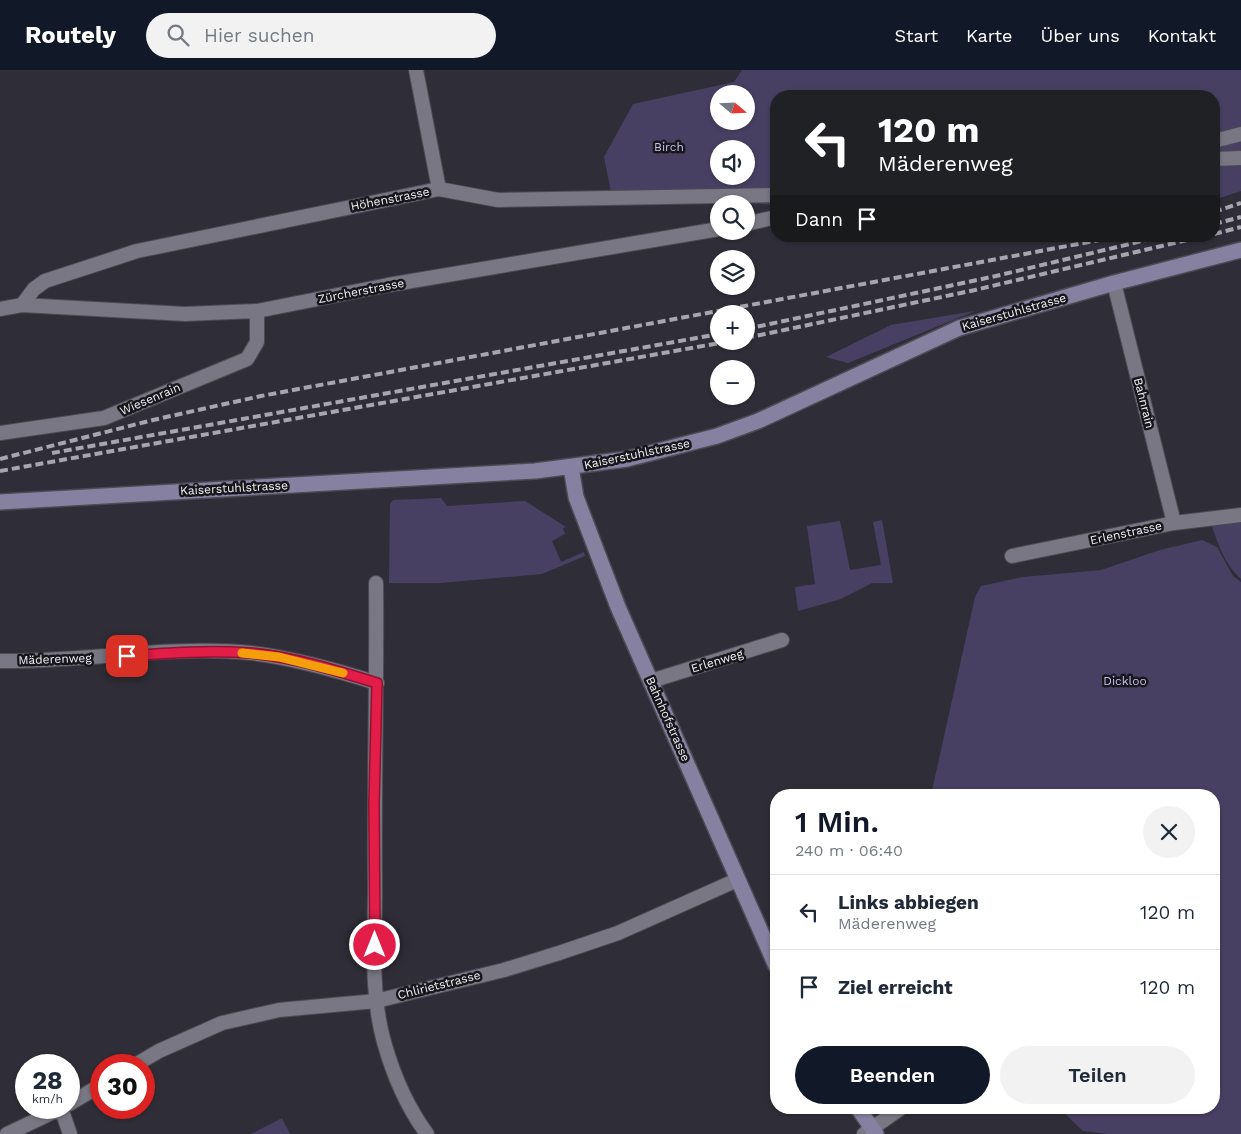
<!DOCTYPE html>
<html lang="de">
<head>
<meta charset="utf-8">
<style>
	:root { --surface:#fff; --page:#f2f2f3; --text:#1f2937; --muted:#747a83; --line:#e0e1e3; --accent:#111827 }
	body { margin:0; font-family:"Work Sans",sans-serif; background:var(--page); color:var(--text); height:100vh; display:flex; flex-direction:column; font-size:19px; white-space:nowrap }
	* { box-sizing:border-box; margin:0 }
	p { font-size:16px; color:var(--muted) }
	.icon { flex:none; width:28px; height:28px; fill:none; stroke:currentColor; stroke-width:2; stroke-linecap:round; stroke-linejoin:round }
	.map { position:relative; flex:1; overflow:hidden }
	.panel { position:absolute; left:770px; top:719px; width:450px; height:325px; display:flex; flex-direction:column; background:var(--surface); border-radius:20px; box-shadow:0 1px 4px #0004 }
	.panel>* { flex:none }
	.hud { position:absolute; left:770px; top:20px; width:450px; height:152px; border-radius:20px; box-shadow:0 1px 4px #0004; background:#202124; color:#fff; overflow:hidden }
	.needle { width:32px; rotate:109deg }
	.fabs { position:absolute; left:710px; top:15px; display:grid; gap:10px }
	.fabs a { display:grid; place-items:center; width:45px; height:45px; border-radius:50%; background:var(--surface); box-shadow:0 1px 4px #0004; font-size:25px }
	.speed { position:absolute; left:15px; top:984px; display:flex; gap:10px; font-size:25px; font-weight:700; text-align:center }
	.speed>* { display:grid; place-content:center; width:65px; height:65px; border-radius:50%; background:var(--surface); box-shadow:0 1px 4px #0004; line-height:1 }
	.speed small { font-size:12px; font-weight:400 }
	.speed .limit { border:8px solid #d22; background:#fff; color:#111 }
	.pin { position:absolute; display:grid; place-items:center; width:42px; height:42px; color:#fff; margin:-21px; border-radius:10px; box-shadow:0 2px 8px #0006 }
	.me { position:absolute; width:55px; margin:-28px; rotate:0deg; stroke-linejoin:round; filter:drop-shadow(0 0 4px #0008) }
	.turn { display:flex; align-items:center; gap:18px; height:105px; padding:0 25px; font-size:22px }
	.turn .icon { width:65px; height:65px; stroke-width:2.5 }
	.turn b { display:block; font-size:35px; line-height:42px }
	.then { display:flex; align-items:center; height:48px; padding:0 25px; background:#0003; gap:10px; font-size:19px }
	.round { display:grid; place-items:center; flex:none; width:52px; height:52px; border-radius:26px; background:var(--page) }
	.summary { display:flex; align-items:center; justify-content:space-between; height:85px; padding:0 25px }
	h1 { font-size:30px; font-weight:600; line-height:38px; color:var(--accent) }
	.cta { display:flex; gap:10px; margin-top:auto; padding:10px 25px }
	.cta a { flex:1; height:58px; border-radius:30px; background:var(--accent); color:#fff; font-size:20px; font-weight:600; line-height:58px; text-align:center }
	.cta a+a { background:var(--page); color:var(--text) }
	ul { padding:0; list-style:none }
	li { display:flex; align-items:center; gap:15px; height:75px; padding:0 25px; border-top:1px solid var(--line) }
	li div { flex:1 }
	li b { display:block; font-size:19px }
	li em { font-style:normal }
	header { display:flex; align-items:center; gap:30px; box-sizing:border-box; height:70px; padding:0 25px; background:var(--accent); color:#fff }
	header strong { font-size:24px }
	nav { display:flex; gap:28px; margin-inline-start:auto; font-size:18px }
	.search { width:350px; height:45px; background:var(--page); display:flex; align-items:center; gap:12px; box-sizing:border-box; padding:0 18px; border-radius:28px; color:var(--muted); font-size:19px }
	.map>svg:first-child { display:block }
	.green { fill:#484063; fill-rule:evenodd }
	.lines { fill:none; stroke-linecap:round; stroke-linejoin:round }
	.street-casing { stroke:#4c4a53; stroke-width:16 }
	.secondary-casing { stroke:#4c4a53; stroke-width:18 }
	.street { stroke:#797783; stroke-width:14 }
	.secondary { stroke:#8781a1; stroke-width:15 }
	.rail { stroke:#a7a6ae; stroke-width:4; stroke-dasharray:8 4; stroke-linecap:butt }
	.route-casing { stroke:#92132f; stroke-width:12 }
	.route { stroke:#e11d48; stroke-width:9 }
	.slow { stroke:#f59e0b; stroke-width:9 }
	.labels { text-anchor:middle; stroke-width:5; stroke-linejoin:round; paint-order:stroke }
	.park-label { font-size:12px; fill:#cac1f2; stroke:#17171b }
	.street-label { font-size:12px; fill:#f0eff6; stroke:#17171b }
</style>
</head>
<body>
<header>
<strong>Routely</strong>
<div class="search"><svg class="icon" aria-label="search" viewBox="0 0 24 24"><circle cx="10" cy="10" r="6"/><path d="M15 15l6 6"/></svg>Hier suchen</div>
<nav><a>Start</a><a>Karte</a><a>Über uns</a><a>Kontakt</a></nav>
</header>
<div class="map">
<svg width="1241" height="1064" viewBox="0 0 1241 1064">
	<rect width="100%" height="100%" fill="#2f2e38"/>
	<path class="green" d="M 742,0 L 1241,0 L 1241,121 L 1214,130 L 1214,26 L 776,26 L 776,135 L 611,122 L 604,87 L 633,34 L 734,12 ZM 719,24 L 746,24 L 746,51 L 719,51 ZM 719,79 L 746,79 L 746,106 L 719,106 Z
		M 975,241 L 848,293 L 826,287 L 891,255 Z
		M 441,428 L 447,436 L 525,431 L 566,457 L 563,458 L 565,464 L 552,471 L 561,492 L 584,482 L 585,486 L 542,504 L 441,513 L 389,513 L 390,435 L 393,430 Z
		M 882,450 L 893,513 L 872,513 L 841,529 L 798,541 L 795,517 L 815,514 L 807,456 L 840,451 L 850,500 L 881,495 L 873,452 Z
		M 1241,452 L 1241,509 C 1226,496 1218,475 1212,456 Z
		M 1202,470 L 1217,477 L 1233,506 L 1241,512 L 1241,1064 L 1108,1064 L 1083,1061 L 1059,1038 L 1214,1038 L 1214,725 L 931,725 L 975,527 L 981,516 L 1023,507 L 1101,500 L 1160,480 Z
		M 282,1048 L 290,1064 L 251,1064 Z"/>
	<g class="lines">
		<g class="street-casing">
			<path id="street" d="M 416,0 L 439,119
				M 1214,71 L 1241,64
				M 1214,89 L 1241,88
				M 746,154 L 776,147
				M 1114,213 L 1174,453
				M 22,235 L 34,219 L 45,211 L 137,181 L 439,119 L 498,130 L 776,125
				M 0,239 L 22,235 L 185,244 L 257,241 L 388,215 L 719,159
				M 0,363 L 104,348 L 247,289 L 257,272 L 257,241
				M 1012,486 L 1174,453 L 1241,445
				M 376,513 C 377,615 374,716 375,817 C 375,868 370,922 384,972 C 393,1004 407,1037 427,1064
				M 0,591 C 83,592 168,575 251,583 C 294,588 336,600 377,613
				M 651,611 L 782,570
				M 135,995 L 159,981 L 222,953 L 279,940 L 376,931 L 504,900 L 559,883 L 618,863 L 737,810
				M 69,1034 L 101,1015
				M 61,1038 L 70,1064
				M 7,1064 L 62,1038
				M 864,1064 L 901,1038"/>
		</g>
		<g class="secondary-casing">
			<path id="secondary" d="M 571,397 L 576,427 L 618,537 L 776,896
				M 0,432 L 535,401 L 627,389 L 717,366 L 758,351 L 959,258 L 1114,213 L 1241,180
				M 858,1038 L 876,1064"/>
		</g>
		<use href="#street" class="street"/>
		<use href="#secondary" class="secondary"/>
		<path class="rail" d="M 1214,142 L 1241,133
			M 1214,154 L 1241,147
			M 1214,164 L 1241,157
			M 746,259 L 996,206 L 1163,166
			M 746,268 L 975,220 L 1204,166
			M 52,383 L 719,264
			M 0,389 L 153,350 L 261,326 L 1121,166
			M 0,401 L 731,271"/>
	</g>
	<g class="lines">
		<g class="route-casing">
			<path id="route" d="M 127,586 C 168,583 209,580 250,583 C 293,587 335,600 377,613 L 374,734 L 375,875"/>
		</g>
		<use href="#route" class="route"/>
		<path class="slow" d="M 242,583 L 279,587 L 343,603"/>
	</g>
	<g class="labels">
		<g class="park-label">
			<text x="669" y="81">Birch</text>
			<text x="1125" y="615">Dickloo</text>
		</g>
		<g class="street-label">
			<text transform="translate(390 129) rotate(-11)" y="4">Höhenstrasse</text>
			<text transform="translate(361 221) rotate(-11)" y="4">Zürcherstrasse</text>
			<text transform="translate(1014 242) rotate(-16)" y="4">Kaiserstuhlstrasse</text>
			<text transform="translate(150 329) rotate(-23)" y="4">Wiesenrain</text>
			<text transform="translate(1144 333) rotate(76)" y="4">Bahnrain</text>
			<text transform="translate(637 384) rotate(-12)" y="4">Kaiserstuhlstrasse</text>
			<text transform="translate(234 418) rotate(-3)" y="4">Kaiserstuhlstrasse</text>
			<text transform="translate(1126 463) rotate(-12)" y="4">Erlenstrasse</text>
			<text transform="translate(55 589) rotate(-2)" y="4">Mäderenweg</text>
			<text transform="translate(717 591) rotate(-17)" y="4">Erlenweg</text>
			<text transform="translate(668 649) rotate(66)" y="4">Bahnhofstrasse</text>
			<text transform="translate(439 915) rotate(-14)" y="4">Chlirietstrasse</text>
		</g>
	</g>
</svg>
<div class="fabs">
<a><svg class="needle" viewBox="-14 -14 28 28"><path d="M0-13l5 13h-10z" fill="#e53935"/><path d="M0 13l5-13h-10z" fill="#747a83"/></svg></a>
<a><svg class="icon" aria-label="sound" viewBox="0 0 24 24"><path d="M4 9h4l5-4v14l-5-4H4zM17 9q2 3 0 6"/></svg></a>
<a><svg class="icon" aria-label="search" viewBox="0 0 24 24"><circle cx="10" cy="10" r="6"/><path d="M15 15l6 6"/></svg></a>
<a><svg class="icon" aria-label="layers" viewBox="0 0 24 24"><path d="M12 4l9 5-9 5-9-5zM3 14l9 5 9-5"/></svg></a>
<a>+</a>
<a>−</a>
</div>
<div class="speed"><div>28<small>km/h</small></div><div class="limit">30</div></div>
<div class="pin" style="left:127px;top:586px;background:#d93025"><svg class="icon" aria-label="arrive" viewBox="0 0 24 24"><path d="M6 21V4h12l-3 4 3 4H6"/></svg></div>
<svg class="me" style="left:375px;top:875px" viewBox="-20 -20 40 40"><circle r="17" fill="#e11d48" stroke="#fff" stroke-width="3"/><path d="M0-11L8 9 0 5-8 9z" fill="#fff"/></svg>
<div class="hud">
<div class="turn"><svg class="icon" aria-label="left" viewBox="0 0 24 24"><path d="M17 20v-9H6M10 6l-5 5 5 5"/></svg><div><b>120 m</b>Mäderenweg</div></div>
<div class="then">Dann<svg class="icon" aria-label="arrive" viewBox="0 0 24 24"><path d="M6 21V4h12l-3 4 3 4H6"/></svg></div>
</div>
<section class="panel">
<div class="summary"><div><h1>1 Min.</h1><p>240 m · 06:40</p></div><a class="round"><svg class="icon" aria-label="close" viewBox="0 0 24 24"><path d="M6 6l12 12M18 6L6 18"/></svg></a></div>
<ul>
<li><svg class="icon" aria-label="left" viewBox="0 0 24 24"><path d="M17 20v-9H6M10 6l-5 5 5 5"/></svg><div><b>Links abbiegen</b><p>Mäderenweg</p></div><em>120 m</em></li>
<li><svg class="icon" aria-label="arrive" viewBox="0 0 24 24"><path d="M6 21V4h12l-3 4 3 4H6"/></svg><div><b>Ziel erreicht</b></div><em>120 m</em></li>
</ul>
<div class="cta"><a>Beenden</a><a>Teilen</a></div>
</section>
</div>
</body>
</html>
